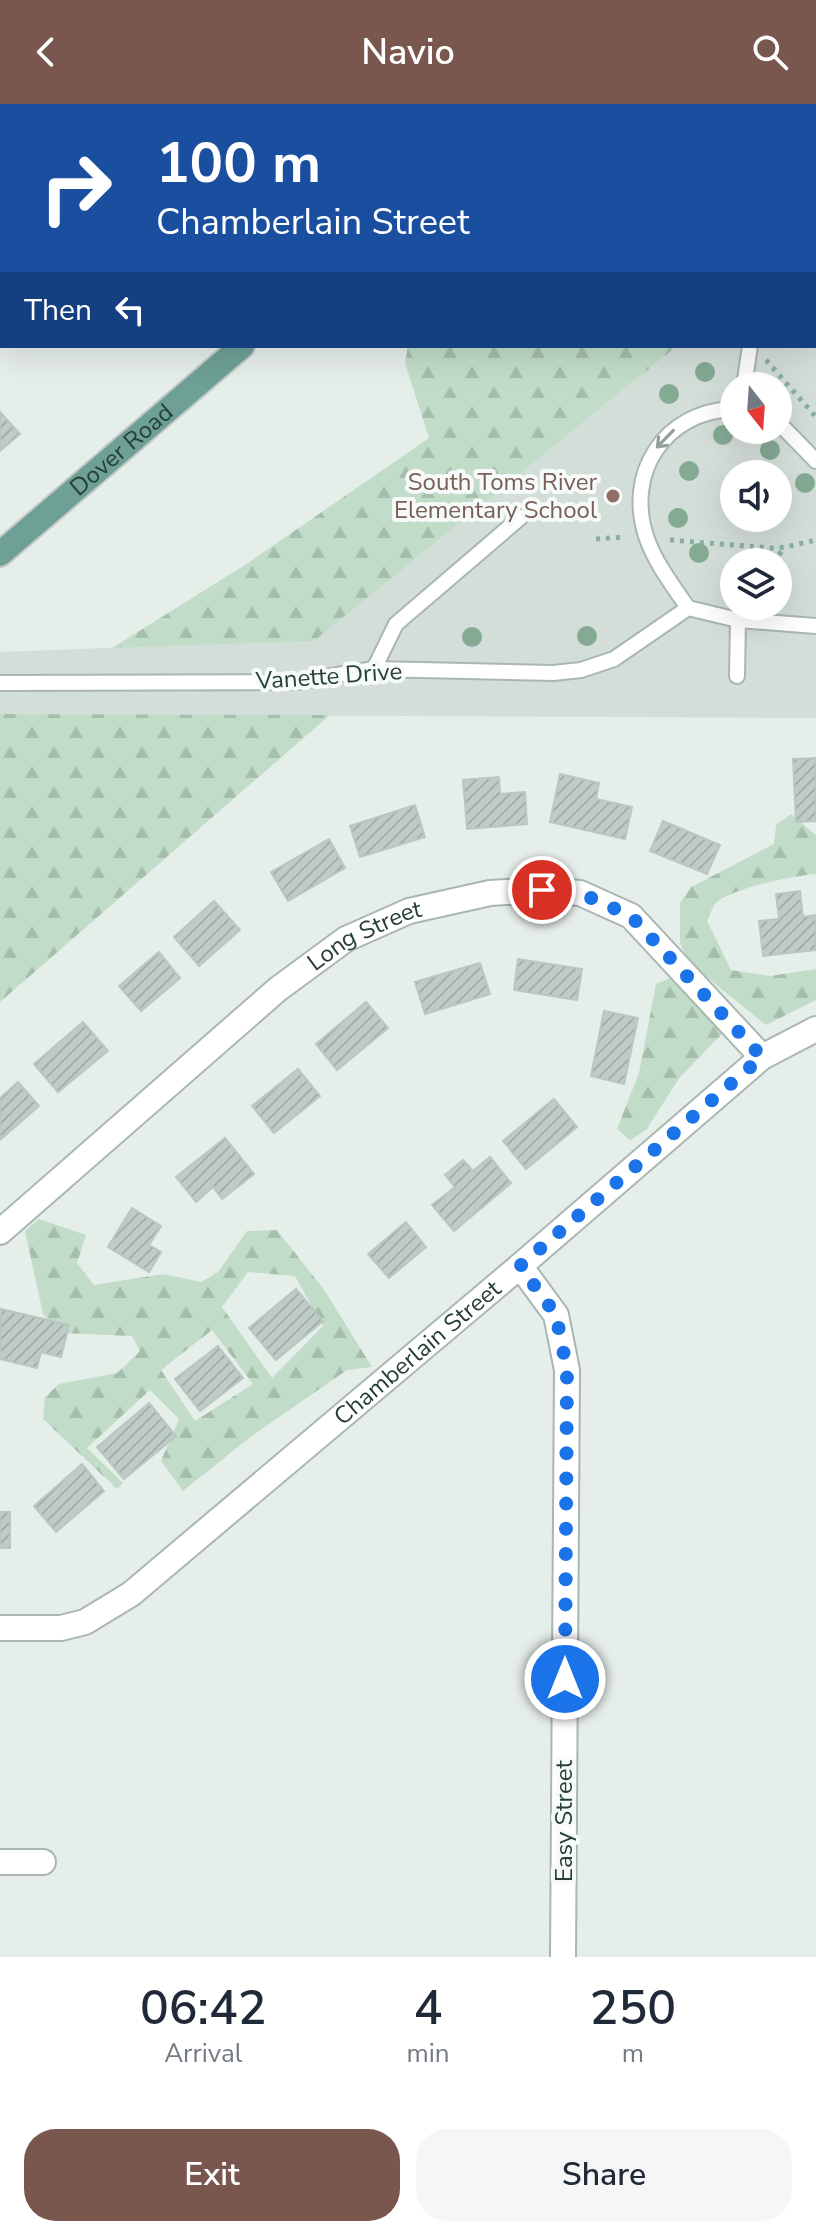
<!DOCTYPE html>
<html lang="en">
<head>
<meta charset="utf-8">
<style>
	:root { --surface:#fff; --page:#f6f6f7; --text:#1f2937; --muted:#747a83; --accent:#79564e }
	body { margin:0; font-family:"Nunito Sans",sans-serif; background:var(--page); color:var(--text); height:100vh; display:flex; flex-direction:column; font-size:30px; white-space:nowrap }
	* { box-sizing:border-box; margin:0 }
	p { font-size:26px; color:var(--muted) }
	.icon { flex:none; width:44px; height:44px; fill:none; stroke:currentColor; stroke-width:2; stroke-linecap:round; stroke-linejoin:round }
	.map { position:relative; height:1853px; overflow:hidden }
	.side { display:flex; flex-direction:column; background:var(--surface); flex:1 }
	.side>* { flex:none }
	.banner { position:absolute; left:0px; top:0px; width:816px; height:244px; box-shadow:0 8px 32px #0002; background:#1a4fa0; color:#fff; overflow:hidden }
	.needle { width:52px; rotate:163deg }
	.fabs { position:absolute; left:720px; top:268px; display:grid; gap:16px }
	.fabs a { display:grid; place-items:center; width:72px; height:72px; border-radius:50%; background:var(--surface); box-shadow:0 8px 32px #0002; font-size:40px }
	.pin { position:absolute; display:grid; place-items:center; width:68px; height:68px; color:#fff; margin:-34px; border:4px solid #fff; border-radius:50%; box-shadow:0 2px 8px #0007 }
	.me { position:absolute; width:88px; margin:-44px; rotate:0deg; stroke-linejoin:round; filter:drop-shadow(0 0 6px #0008) }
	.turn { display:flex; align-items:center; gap:28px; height:168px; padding:0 24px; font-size:36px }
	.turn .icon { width:104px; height:104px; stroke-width:2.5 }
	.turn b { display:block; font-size:56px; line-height:68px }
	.then { display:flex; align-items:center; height:76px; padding:0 24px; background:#0003; gap:16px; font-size:30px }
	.eta { display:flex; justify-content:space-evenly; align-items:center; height:136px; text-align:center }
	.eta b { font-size:48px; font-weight:600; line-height:56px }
	.button { display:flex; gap:16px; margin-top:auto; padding:16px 24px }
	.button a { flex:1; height:92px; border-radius:32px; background:var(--accent); color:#fff; font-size:32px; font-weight:600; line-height:92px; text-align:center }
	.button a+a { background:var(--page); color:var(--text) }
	header { display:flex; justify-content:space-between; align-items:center; height:104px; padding:0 24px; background:var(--accent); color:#fff; font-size:36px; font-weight:600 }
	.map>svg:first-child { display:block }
	.built { fill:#d4ded9; fill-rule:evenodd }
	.forest { fill:url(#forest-firs); fill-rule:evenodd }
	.building { fill:url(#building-hatch); stroke:#b9c7c1; stroke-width:2 }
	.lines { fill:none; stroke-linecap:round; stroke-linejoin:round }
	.service-casing { stroke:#a9b6b1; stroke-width:18 }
	.minor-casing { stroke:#a9b6b1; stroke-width:28 }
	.primary-casing { stroke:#c2c9c8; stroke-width:28 }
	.path { stroke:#89afa4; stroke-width:5; stroke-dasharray:4 6; stroke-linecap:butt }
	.service { stroke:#fff; stroke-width:14 }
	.minor { stroke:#fff; stroke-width:24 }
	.primary { stroke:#6ea095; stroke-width:24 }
	.tree { fill:#84aa94 }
	.oneway { stroke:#929f9c }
	.route { stroke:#1a73e8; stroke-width:14; stroke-dasharray:0 25.2 }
	.education-dot { fill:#8d6e63; stroke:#f6faf8; stroke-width:3 }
	.labels { text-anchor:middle; stroke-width:8; stroke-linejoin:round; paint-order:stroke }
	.street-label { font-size:24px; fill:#263f39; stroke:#f6faf8 }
	.education-label { font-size:24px; fill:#785e54; stroke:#f6faf8; text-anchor:end }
</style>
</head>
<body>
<header><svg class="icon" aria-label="back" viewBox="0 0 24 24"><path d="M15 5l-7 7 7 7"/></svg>Navio<svg class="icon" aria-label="search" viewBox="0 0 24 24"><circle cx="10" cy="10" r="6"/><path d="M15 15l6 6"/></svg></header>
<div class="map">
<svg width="816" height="1853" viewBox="0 0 816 1853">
	<defs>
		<pattern id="forest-firs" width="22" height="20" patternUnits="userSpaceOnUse" patternTransform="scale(2)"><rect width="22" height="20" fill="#c1ddc9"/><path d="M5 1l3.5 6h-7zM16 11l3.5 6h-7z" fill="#a6bfad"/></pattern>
		<pattern id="building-hatch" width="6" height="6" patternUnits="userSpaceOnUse" patternTransform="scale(2)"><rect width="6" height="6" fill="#becbc7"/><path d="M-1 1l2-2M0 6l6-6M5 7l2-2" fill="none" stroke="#a3afac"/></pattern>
	</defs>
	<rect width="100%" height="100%" fill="#e6eeea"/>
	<path class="built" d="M 816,129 L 816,614 L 0,610 L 0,548 L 314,536 L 677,242 L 814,242 ZM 734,282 L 778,282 L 778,326 L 734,326 ZM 734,370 L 778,370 L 778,414 L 734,414 ZM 734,458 L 778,458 L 778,502 L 734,502 Z"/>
	<path class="forest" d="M 408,242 L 677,242 L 314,537 L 112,544 L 248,459 L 429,334 L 405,259 Z
		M 0,610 L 330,611 L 0,898 Z
		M 791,710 L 816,731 L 816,770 C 796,771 729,785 716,799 C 712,803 709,812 707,817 L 731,866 L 770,872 L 816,865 L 816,896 L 766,921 L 688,858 L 680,839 L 680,799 L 691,783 L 774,740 L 776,721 Z
		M 675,872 L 727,925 L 680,973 L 646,1026 L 630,1036 L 617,1025 L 639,969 L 656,880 Z
		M 39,1115 L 86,1131 L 77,1159 L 94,1181 L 163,1170 L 201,1178 L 218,1168 L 247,1127 L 277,1126 L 325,1187 L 372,1263 L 347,1266 L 249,1334 L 183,1387 L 161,1357 L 179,1315 L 150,1286 L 87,1344 L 123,1379 L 117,1385 L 43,1315 L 45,1293 L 59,1280 L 117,1269 L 140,1247 L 132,1232 L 63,1229 L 43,1210 L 25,1127 ZM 248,1168 L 295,1172 L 323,1222 L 272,1274 L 222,1203 ZM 212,1226 L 253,1280 L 195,1317 L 161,1266 Z"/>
	<path class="building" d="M 0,308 L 20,330 L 0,347 Z
		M 816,654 L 816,717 L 796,718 L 793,655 Z
		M 560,670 L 599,679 L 596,695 L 632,703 L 625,735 L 550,718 Z
		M 499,673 L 500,690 L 525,688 L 527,720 L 467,725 L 463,676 Z
		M 415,701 L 425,733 L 360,753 L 350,722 Z
		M 663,717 L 720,741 L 707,770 L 650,747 Z
		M 329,735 L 345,764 L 288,797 L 271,768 Z
		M 800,787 L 803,813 L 816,811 L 816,846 L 763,852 L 759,817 L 779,815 L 776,790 Z
		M 214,797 L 240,826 L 199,862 L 174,833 Z
		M 159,848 L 180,874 L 141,907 L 119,882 Z
		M 518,855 L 582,865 L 577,896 L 514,886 Z
		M 480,859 L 490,890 L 425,910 L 415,878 Z
		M 366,898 L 388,924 L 337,966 L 316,940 Z
		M 604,907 L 638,914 L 624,980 L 591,972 Z
		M 83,918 L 108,947 L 58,988 L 34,960 Z
		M 298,965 L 320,992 L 274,1029 L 252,1002 Z
		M 18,978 L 39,1002 L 0,1036 L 0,994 Z
		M 554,995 L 577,1023 L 526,1065 L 503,1037 Z
		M 225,1034 L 254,1070 L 222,1095 L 213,1083 L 196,1098 L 176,1073 Z
		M 490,1053 L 511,1079 L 454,1127 L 432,1101 L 455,1083 L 445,1071 L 463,1056 L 473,1067 Z
		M 132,1104 L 161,1122 L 149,1141 L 161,1148 L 149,1168 L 108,1143 Z
		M 406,1118 L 426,1143 L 389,1174 L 368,1150 Z
		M 296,1185 L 323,1217 L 276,1256 L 249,1224 Z
		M 1,1205 L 69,1221 L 61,1253 L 41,1248 L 37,1264 L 0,1255 Z
		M 218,1242 L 243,1274 L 200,1307 L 175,1275 Z
		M 149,1299 L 176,1332 L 124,1375 L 97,1343 Z
		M 82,1360 L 104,1387 L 56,1428 L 34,1402 Z
		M 0,1408 L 10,1408 L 10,1444 L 0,1444 Z"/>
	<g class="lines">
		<g class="service-casing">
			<path id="service" d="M 814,152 L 816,150
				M 744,282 L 750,242
				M 778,318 L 816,357
				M 688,504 C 673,482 656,460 647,435 C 624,370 664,307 734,305
				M 688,504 L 738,516 L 816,522
				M 374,565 L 396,520 L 521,413
				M 737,572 L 738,516
				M 0,579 L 295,578 L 374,565 L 553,569 L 581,566 L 614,555 L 688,504"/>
		</g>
		<g class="minor-casing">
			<g id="minor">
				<path id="s1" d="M 0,1128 L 278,885 L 346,835 L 409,807 L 490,789 L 542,786 L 580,789 L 631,812 L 762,953"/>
				<path d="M 520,1162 L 556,1211 L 567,1266 L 563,1853"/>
				<path id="s2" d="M 0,1524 L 61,1524 L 85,1518 L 131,1490 L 520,1162 L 762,953 L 816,925"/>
				<path d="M 0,1758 L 43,1758"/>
			</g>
		</g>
		<g class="primary-casing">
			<g id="primary">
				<path d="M 520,2 L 523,0"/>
				<path id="s3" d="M 0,450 L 242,242"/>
			</g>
		</g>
		<path class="path" d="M 766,256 L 816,313
			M 596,435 L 625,433
			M 670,436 L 771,444 L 786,443 L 816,436
			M 772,458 L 785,444"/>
		<use href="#service" class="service"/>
		<use href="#minor" class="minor"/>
		<use href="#primary" class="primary"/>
	</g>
	<g class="tree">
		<circle cx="705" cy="268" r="10"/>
		<circle cx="669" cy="290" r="10"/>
		<circle cx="723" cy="331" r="10"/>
		<circle cx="770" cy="346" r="10"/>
		<circle cx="689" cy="367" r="10"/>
		<circle cx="805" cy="379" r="10"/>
		<circle cx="678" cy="414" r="10"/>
		<circle cx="699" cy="449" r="10"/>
		<circle cx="587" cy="532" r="10"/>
		<circle cx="472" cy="533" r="10"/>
	</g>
	<defs><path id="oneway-shaft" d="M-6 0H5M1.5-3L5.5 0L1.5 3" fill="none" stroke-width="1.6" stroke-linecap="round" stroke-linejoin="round" transform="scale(2)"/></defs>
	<use class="oneway" href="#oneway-shaft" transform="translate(665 335) rotate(134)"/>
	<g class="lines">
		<path class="route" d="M 542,786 L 580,789 L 631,812 L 762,953 L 520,1162 L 556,1211 L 567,1266 L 565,1575"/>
	</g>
	<circle class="education-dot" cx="613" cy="392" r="8"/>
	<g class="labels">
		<g class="street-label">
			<text dy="8" stroke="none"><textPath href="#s3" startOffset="160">Dover Road</textPath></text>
			<text transform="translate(329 572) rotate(-4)" y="8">Vanette Drive</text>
			<text dy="8" stroke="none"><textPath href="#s1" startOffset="472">Long Street</textPath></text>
			<text dy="8" stroke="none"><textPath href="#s2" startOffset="514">Chamberlain Street</textPath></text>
			<text transform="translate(564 1717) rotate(-90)" y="8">Easy Street</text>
		</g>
		<g class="education-label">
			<text x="597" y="386">South Toms River<tspan x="597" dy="28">Elementary School</tspan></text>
		</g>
	</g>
</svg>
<div class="fabs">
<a><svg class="needle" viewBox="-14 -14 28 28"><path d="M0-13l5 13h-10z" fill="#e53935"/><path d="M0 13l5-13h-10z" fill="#747a83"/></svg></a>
<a><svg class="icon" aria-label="sound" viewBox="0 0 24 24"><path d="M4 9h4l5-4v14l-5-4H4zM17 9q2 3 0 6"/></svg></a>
<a><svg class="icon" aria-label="layers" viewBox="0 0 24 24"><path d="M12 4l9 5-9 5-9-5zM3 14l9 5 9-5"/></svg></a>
</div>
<div class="pin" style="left:542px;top:786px;background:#d93025"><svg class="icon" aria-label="arrive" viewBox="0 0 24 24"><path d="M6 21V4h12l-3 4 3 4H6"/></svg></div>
<svg class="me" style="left:565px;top:1575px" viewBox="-20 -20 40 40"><circle r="17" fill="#1a73e8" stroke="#fff" stroke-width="3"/><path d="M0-11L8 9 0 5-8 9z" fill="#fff"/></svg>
<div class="banner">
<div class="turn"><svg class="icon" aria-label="right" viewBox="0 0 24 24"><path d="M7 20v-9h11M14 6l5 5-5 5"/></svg><div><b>100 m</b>Chamberlain Street</div></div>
<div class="then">Then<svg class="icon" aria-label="left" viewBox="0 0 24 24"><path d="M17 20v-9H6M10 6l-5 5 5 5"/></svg></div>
</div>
</div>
<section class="side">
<div class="eta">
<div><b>06:42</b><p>Arrival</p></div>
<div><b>4</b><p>min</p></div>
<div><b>250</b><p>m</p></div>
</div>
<div class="button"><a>Exit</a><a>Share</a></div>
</section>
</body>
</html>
